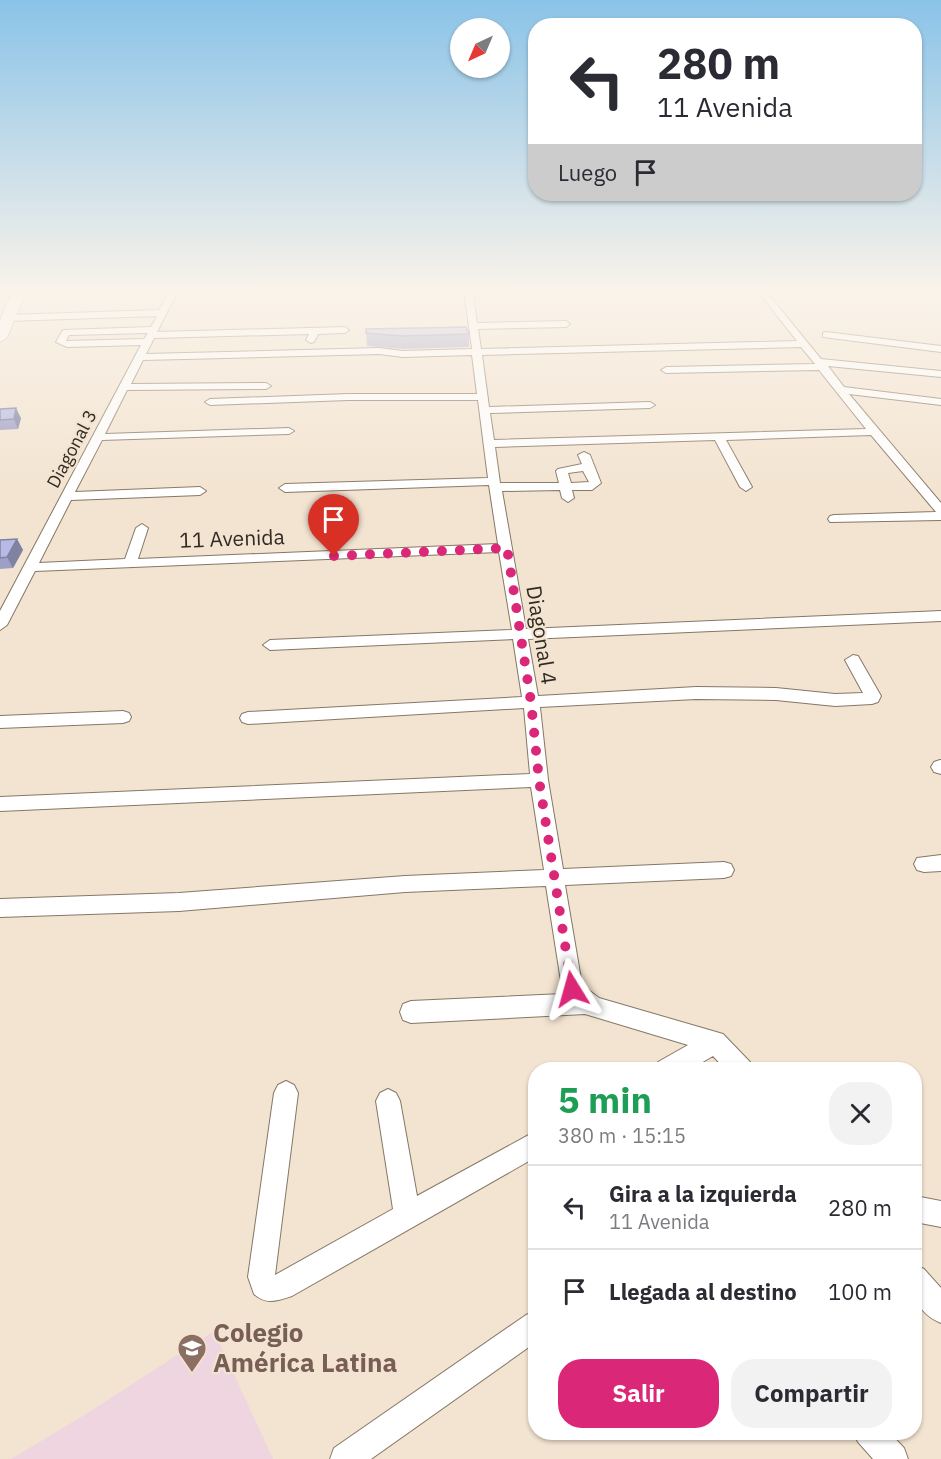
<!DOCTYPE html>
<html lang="es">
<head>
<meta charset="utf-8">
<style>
	:root { --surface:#fff; --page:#f2f2f3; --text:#2b2b33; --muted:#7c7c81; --line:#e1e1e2; --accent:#db2777 }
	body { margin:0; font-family:"IBM Plex Sans",sans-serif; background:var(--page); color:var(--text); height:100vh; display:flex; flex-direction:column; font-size:22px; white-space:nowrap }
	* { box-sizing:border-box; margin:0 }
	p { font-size:20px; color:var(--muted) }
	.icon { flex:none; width:33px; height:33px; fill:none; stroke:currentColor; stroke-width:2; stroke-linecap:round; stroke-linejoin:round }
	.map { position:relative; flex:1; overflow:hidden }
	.details { position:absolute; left:528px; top:1062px; width:394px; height:378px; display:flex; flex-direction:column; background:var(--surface); border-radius:24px; box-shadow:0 2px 4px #0004 }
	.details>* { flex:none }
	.hud { position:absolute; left:528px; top:18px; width:394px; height:183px; border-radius:24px; box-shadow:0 2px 4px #0004; background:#fff; color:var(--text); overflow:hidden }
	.needle { width:39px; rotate:224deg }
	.tools { position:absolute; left:450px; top:18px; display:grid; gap:12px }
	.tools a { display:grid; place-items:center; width:60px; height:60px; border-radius:50%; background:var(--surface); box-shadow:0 2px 4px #0004; font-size:30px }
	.pin { position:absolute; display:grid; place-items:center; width:51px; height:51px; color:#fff; margin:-62px -26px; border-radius:50% 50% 50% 0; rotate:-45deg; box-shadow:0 0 6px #0007 }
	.pin .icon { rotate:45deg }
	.me { position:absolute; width:66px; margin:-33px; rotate:352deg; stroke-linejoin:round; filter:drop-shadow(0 0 4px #0008) }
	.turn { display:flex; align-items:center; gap:21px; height:126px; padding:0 30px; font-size:27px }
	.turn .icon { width:78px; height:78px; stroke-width:2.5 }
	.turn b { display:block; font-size:42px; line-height:51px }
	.then { display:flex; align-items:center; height:57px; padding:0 30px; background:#0003; gap:12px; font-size:22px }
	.round { display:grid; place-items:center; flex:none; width:63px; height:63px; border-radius:24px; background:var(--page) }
	.head { display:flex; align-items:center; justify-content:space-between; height:102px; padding:0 30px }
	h1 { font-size:36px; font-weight:700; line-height:45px; color:#1e9e55 }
	.cta { display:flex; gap:12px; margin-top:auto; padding:12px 30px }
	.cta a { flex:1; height:69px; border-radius:24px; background:var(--accent); color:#fff; font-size:24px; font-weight:700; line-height:69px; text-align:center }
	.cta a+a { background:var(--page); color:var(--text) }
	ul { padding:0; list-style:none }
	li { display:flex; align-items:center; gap:18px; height:84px; padding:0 30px; border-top:2px solid var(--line) }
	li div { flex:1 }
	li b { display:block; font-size:22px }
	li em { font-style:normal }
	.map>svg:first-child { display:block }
	.education { fill:#eed5df }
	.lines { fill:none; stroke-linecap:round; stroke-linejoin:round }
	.minor-casing { stroke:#857766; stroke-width:2 }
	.primary-casing { stroke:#857766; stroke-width:1 }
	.minor { fill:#fff; fill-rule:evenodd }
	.primary { fill:#fff; fill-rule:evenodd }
	.wall { fill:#9d9fc6 }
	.shaded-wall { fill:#8082a1 }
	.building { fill:#b7b9e6; stroke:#8082a1; stroke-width:1.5 }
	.route { stroke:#db2777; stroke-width:10; stroke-dasharray:0 18 }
	.labels { text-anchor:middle; stroke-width:4.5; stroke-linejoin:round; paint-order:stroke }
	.far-street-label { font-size:18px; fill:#312b24; stroke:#f3e4d1 }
	.street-label { font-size:21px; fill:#312b24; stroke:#f3e4d1 }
	.near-education-label { font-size:26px; font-weight:bold; fill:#785e54; stroke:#f3e4d1; text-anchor:start }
</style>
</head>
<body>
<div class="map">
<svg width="941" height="1459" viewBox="0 0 941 1459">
	<rect width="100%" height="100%" fill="#f3e4d1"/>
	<path class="education" d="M 214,1331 L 273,1459 L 11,1459 L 86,1414 Z"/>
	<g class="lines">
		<g class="minor-casing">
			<path id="minor" d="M 171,289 L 179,289 L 157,332 L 345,327 L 349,330 L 345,333 L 318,334 L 314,342 L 311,343 L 306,340 L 309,334 L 154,338 L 146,354 L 379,348 L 403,351 L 472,349 L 464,289 L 472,289 L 477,323 L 566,321 L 570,324 L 566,327 L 478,329 L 481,349 L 797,341 L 756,289 L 764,289 L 821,359 L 941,371 L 941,377 L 828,366 L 844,387 L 941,399 L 941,405 L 849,394 L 941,503 L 941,520 L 830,522 L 828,519 L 830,516 L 834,515 L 936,512 L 871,435 L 726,440 L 752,487 L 746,491 L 740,487 L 715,440 L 495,447 L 500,483 L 559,483 L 556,471 L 558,469 L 582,464 L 578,455 L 584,452 L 590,455 L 601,483 L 592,490 L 572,490 L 574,498 L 568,502 L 562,498 L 560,490 L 502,491 L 526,629 L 941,611 L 941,621 L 528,639 L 538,696 L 696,687 L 776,688 L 835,694 L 863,693 L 845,660 L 853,655 L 858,656 L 881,696 L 878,702 L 872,704 L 835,706 L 776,700 L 696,699 L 540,707 L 548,780 L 563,869 L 724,862 L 731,864 L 734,870 L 731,876 L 724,878 L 565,885 L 582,985 L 599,998 L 723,1034 L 750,1062 L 753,1070 L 726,1070 L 713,1056 L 689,1070 L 655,1070 L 658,1062 L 688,1045 L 585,1014 L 411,1023 L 403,1020 L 400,1012 L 403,1004 L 411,1001 L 563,994 L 546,886 L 405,892 L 179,911 L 0,917 L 0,899 L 179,893 L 405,876 L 544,870 L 531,787 L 0,811 L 0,797 L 530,774 L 524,708 L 248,724 L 242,722 L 240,718 L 242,714 L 248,712 L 522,697 L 513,639 L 270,650 L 263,645 L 270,640 L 512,630 L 499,552 L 35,571 L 7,625 L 0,630 L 0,611 L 141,345 L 67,347 L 56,342 L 63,330 L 151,327 L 157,316 L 8,321 L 4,318 L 8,315 L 159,310 ZM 148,333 L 144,339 L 66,341 L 69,335 ZM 801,347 L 815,364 L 666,367 L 661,370 L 666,373 L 819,370 L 866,429 L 494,440 L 490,413 L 650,408 L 655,405 L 650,402 L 489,407 L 482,355 ZM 379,354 L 403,357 L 472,355 L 477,394 L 348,394 L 210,399 L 205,402 L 210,405 L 348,400 L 478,400 L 488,478 L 285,484 L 279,488 L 285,492 L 489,485 L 498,544 L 138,559 L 148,528 L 142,524 L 136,528 L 125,559 L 39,563 L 71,500 L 200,495 L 206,491 L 200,487 L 75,492 L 102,440 L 289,434 L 294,431 L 289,428 L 105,434 L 127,390 L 266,389 L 271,386 L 266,383 L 131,384 L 143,360 ZM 583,471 L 589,482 L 571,483 L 568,473 Z
				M 319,289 L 353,289 L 349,291 L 322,292 Z
				M 826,332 L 941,346 L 941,352 L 823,337 L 823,333 Z
				M 123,711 L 129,713 L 131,717 L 129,721 L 123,723 L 0,728 L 0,716 Z
				M 940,760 L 941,760 L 941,774 L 934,772 L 931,767 L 934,762 Z
				M 941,855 L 941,871 L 924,872 L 917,870 L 914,864 L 917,858 Z
				M 286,1081 L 294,1085 L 298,1093 L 275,1275 L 393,1209 L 376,1101 L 380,1093 L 388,1089 L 396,1093 L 400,1101 L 417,1196 L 536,1131 L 536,1157 L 292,1296 C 277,1301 266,1305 254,1294 L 248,1277 L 274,1093 L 278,1085 Z
				M 915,1196 L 941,1201 L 941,1227 L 915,1222 Z
				M 915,1265 L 924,1269 L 941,1288 L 941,1323 C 912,1311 915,1291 915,1265 Z
				M 536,1311 L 536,1342 L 371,1459 L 330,1459 L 334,1448 L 526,1315 Z
				M 853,1432 L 889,1432 L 904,1448 L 908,1459 L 873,1459 L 858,1442 Z"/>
		</g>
		<g class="primary-casing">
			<path id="primary" d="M 13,289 L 27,289 L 7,338 L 0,342 L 0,320 Z"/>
		</g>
		<use href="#minor" class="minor"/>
		<use href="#primary" class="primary"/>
	</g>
	<path class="wall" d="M 366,333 L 469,334 L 469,347 L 403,349 L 367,346 Z
		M 0,409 L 21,418 L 18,429 L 0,430 Z
		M 17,539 L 23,550 L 13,568 L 0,569 L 0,540 Z"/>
	<path class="shaded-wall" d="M 16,408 L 21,418 L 18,429 L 14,419 Z
		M 17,539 L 23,550 L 13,568 L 7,557 Z"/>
	<path class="building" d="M 466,327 L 469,334 L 402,336 L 366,333 L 366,329 Z
		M 16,408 L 14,419 L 0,420 L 0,409 Z
		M 17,539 L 7,557 L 0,558 L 0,540 Z"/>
	<linearGradient id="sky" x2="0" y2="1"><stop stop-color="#8ac3e8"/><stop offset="0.59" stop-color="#faf3ea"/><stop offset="1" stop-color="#faf3ea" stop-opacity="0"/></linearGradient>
	<rect width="941" height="493" fill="url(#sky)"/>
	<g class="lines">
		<path class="route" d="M 334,556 L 507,548 L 531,702 L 539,780 L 572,989"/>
	</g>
	<defs>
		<g id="university-pin" transform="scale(1.5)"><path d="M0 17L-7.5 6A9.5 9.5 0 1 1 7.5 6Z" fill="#8d6e63" stroke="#f3e4d1"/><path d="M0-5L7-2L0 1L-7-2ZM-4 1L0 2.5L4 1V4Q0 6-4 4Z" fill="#fff"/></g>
	</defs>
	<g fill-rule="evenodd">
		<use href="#university-pin" x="192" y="1348"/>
	</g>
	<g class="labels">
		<g class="far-street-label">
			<text transform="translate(72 449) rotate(-62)" y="6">Diagonal 3</text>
		</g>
		<g class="street-label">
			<text transform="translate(232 539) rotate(-2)" y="7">11 Avenida</text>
			<text transform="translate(541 635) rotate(81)" y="7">Diagonal 4</text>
		</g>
		<g class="near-education-label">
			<text x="213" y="1342">Colegio<tspan x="213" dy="30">América Latina</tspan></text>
		</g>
	</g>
</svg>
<div class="tools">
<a><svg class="needle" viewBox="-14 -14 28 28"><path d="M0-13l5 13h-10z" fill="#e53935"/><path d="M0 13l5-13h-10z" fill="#7c7c81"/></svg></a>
</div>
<div class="pin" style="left:334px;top:556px;background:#d93025"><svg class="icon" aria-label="arrive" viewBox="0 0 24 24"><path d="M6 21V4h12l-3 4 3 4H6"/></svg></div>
<svg class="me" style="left:572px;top:989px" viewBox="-20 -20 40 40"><path d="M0-17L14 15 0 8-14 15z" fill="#db2777" stroke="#fff" stroke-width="4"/></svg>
<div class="hud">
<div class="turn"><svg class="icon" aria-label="left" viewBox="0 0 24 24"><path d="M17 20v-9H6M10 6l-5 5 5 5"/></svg><div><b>280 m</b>11 Avenida</div></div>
<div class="then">Luego<svg class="icon" aria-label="arrive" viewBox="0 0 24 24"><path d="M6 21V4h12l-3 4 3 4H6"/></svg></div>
</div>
<section class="details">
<div class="head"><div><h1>5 min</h1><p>380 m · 15:15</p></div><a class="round"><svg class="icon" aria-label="close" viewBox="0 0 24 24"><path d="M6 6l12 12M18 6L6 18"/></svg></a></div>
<ul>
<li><svg class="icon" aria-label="left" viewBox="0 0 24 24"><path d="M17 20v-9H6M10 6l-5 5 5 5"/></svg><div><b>Gira a la izquierda</b><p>11 Avenida</p></div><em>280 m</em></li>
<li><svg class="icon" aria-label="arrive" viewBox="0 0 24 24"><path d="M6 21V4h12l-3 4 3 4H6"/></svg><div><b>Llegada al destino</b></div><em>100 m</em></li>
</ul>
<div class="cta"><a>Salir</a><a>Compartir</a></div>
</section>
</div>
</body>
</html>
